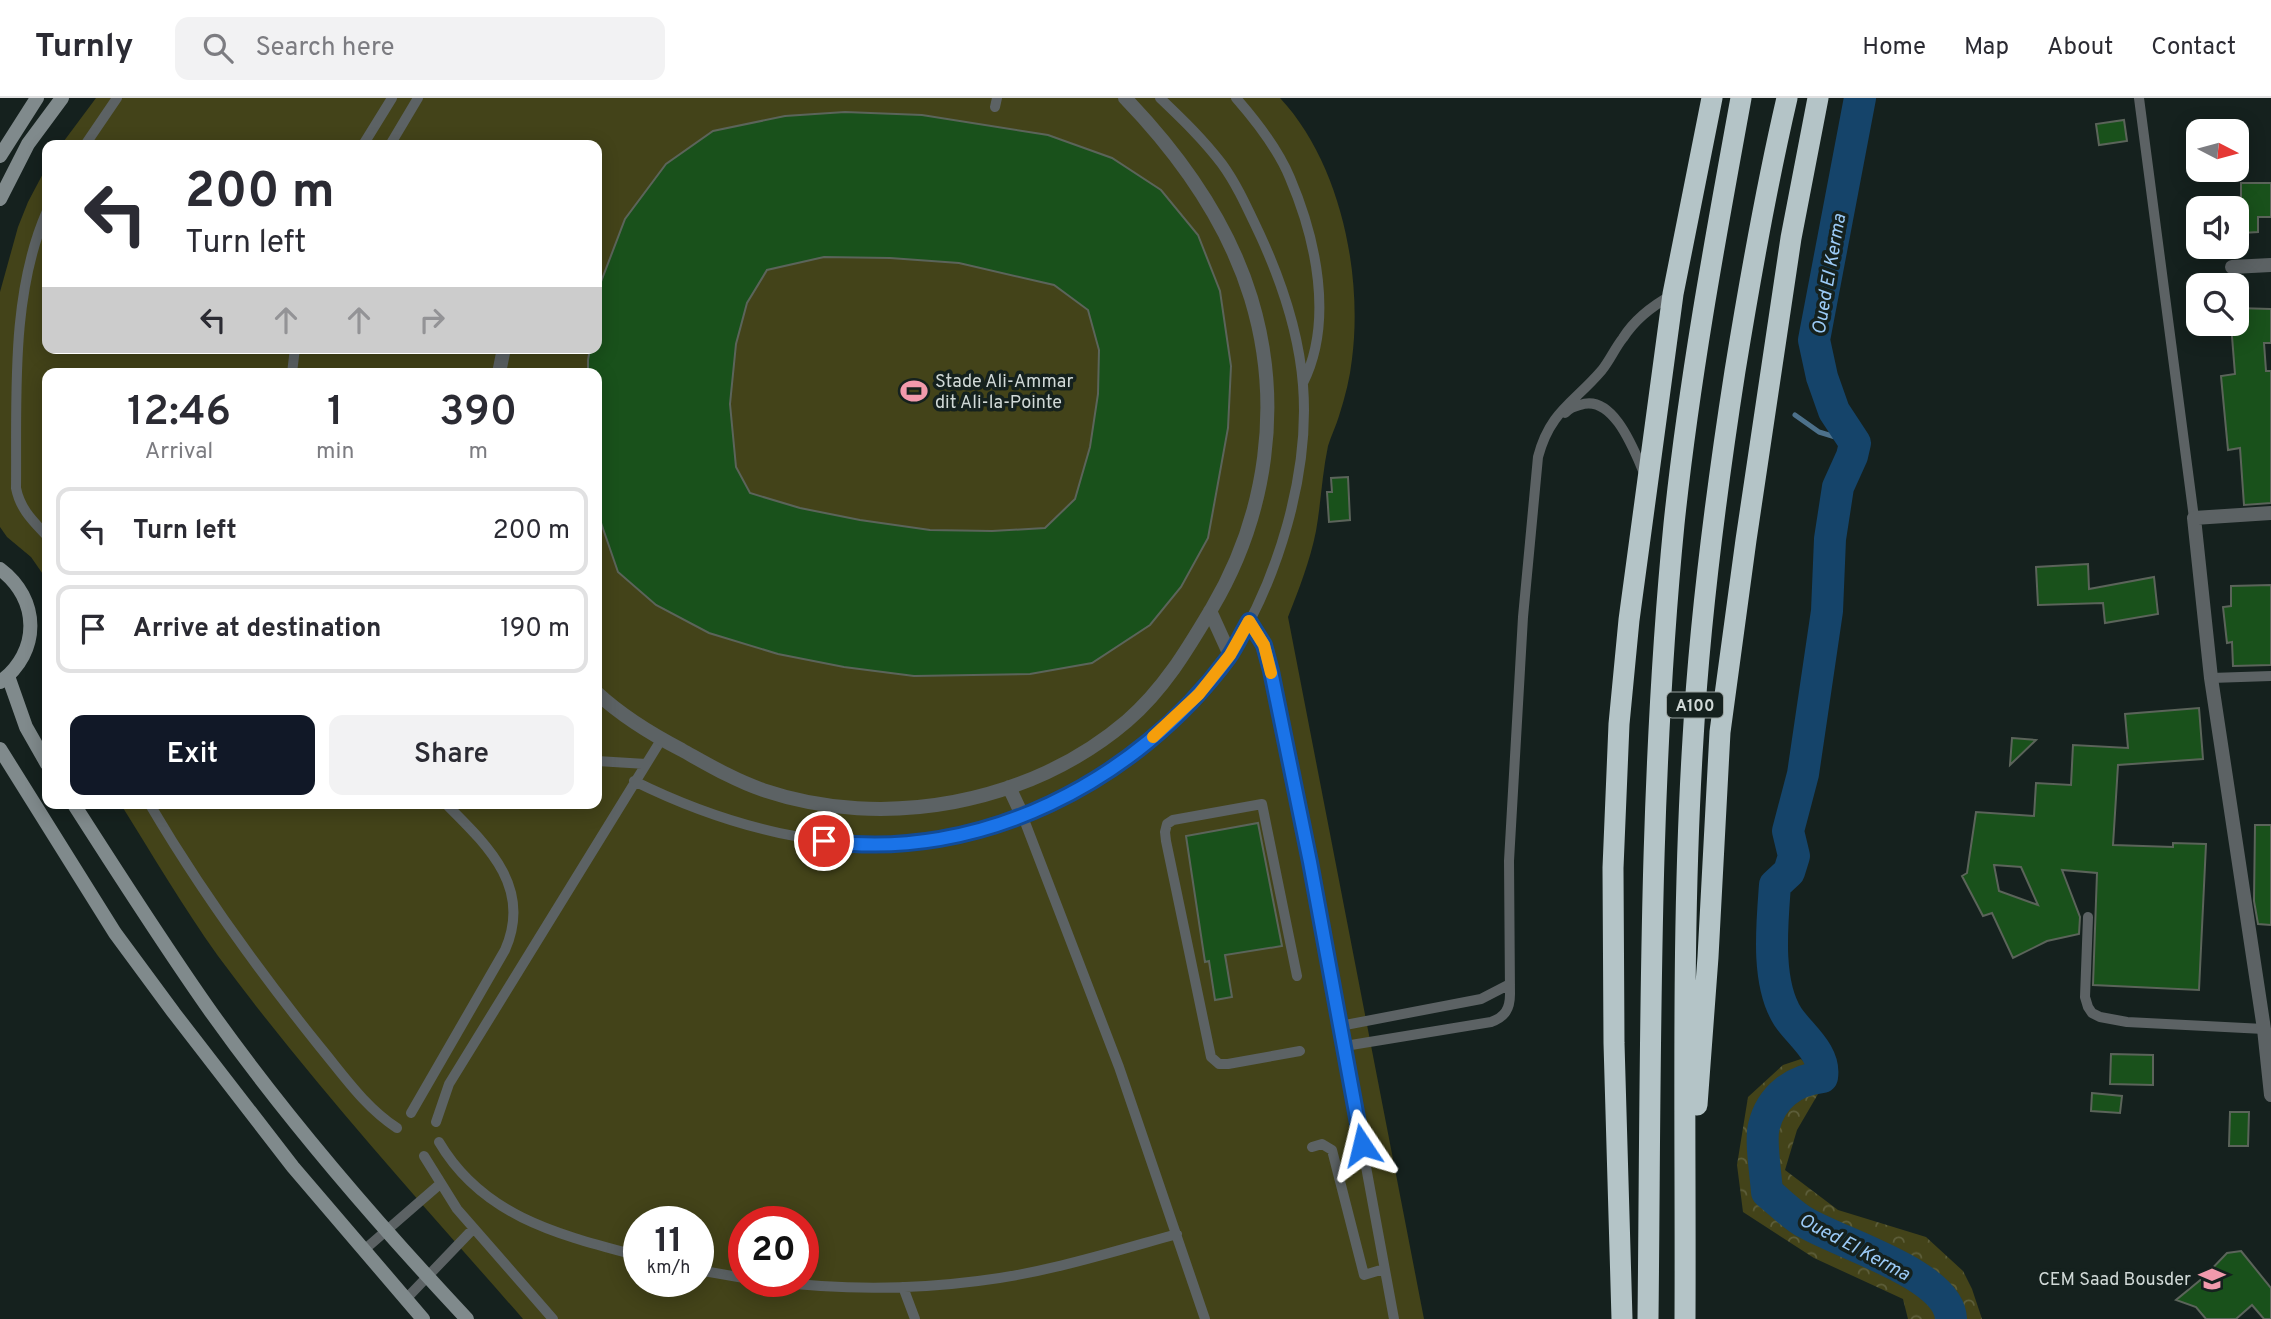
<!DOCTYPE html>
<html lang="en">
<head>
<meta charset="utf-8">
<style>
	:root { --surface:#fff; --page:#f2f2f3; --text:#2b2b33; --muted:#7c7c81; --line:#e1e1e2; --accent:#111827 }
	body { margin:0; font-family:Overpass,sans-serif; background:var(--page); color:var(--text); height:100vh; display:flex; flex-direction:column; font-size:26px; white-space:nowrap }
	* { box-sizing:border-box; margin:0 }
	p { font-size:23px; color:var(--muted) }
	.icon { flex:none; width:38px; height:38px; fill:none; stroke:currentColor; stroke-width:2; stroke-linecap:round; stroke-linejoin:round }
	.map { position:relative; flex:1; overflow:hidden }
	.side { position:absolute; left:42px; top:270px; width:560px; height:441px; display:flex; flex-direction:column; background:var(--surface); border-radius:14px; box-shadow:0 4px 18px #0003 }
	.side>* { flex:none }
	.hud { position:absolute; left:42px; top:42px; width:560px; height:214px; border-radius:14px; box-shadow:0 4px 18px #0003; background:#fff; color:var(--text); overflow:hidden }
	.needle { width:46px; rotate:96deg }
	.tools { position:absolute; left:2186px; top:21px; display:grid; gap:14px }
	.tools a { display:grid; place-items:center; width:63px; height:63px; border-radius:14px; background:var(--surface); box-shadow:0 4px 18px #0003; font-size:35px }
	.speed { position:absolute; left:623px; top:1108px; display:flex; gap:14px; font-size:35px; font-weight:700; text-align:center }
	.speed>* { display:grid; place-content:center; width:91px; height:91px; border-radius:50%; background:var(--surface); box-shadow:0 4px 18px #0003; line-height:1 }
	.speed small { font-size:18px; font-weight:400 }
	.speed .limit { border:10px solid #d22; background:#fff; color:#111 }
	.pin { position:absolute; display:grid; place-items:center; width:60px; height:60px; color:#fff; margin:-30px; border:4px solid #fff; border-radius:50%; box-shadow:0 2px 7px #0007 }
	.me { position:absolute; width:77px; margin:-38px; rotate:350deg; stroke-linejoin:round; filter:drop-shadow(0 0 5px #0008) }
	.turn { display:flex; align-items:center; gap:24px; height:147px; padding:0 28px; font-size:32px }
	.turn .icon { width:91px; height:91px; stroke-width:2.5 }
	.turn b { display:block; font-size:49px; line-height:60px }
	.lanes { display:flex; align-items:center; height:66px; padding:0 28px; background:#0003; justify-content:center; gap:35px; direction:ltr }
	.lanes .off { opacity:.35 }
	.eta { display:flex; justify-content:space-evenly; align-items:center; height:119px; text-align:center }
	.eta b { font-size:42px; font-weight:600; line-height:49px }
	.primary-button { display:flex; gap:14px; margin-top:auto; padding:14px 28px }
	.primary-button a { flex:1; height:80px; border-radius:14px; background:var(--accent); color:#fff; font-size:28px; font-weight:600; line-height:80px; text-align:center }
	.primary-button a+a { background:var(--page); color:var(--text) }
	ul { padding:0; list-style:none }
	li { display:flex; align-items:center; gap:21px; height:88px; margin:0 14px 10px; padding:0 14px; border:4px solid var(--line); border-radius:14px }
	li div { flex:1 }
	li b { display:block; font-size:26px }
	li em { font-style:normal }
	header { display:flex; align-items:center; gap:42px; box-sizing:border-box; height:98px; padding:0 35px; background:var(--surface); border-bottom:2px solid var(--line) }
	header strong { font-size:33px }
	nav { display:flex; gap:38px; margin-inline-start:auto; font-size:24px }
	.search { width:490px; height:63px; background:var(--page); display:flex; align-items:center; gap:18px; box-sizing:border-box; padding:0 24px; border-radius:14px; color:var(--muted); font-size:26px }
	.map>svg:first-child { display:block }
	.forest { fill:url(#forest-crowns) }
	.garden { fill:#434319; fill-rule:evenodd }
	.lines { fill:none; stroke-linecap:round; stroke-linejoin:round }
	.stream { stroke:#4d718b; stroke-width:5 }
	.river { stroke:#15446a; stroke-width:32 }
	.building { fill:#19511b; stroke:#5b645a; stroke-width:2; fill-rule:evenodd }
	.lane { stroke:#5c6264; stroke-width:10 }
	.street { stroke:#5c6264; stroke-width:14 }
	.secondary { stroke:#808a8c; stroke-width:14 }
	.highway { stroke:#b4c4c7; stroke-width:21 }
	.route-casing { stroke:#114b97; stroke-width:18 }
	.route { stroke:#1a73e8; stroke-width:12 }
	.slow { stroke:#f59e0b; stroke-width:12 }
	.labels { text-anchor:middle; stroke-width:7; stroke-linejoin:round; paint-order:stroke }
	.shield { fill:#15211e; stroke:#99a2a0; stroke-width:2 }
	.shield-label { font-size:16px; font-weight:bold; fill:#d1d9d7 }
	.poi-label { font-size:18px; fill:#d1d9d7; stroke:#15211e; text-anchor:start }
	.water-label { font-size:19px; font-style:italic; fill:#9bcaf6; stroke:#15211e }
</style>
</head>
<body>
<header>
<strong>Turnly</strong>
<div class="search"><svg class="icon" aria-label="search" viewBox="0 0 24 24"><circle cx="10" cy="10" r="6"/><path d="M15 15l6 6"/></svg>Search here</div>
<nav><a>Home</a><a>Map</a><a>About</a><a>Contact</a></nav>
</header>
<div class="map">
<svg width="2271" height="1221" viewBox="0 0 2271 1221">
	<defs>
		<pattern id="forest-crowns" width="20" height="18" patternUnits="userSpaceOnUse" patternTransform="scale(1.75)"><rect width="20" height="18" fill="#434319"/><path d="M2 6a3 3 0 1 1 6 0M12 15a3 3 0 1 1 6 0" fill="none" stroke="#5d5e3a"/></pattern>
	</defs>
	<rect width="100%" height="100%" fill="#15211e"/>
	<path class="forest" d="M 1801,961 L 1825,984 L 1797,1032 L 1785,1072 L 1838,1112 L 1926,1139 L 1963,1173 L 1972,1191 L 1982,1221 L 1908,1221 L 1903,1201 L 1814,1160 L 1743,1114 L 1737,1067 L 1748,999 L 1783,967 Z"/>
	<path class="garden" d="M 96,0 L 1280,0 C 1340,64 1363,175 1352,261 C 1350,280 1345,299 1339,318 C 1336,328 1331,338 1328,348 C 1322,376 1321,405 1316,433 C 1310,463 1299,491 1288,519 L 1424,1221 L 523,1221 C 419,1102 312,985 218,858 C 183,809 152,756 120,705 L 597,705 L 597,275 L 47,275 L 47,482 L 31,459 L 7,439 L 0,429 L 0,194 L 18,129 L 28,104 L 47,68 L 47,250 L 597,250 L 597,47 L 61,47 ZM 639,1124 L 698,1124 L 698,1183 L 639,1183 ZM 744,1124 L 803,1124 L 803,1183 L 744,1183 Z"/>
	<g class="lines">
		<path class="stream" d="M 1795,317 L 1819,334 L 1855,345"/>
		<path class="river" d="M 1860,0 L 1814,242 L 1822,279 L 1834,313 L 1855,345 L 1852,358 L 1838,389 L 1830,441 L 1827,513 L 1803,676 L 1788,733 L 1794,758 L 1789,774 L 1775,787 C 1772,827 1766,885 1788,919 C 1800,937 1826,955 1822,979 C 1794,982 1771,999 1764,1028 C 1760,1042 1766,1078 1767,1094 C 1778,1103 1789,1114 1801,1122 C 1834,1144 1949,1175 1951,1221"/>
	</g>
	<path class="building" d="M 845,14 L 922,17 L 1048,37 L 1112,60 L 1161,92 L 1198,137 L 1220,193 L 1231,268 L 1228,330 L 1208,440 L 1181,489 L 1150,527 L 1092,565 L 1030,576 L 914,578 L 844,569 L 778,556 L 709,535 L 656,507 L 618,474 L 599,419 L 597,402 L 597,275 L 588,275 L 588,262 L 590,250 L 597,250 L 599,189 L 625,121 L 666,66 L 713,33 L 785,18 ZM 824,159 L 890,160 L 959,165 L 1054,187 L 1088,212 L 1099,252 L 1098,296 L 1090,349 L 1075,401 L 1045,430 L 992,433 L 930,432 L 860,422 L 800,410 L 750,395 L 736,369 L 730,306 L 736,246 L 747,205 L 767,172 Z
		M 2124,22 L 2127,43 L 2099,47 L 2096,26 Z
		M 2241,85 L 2271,85 L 2271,119 L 2258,119 L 2258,134 L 2242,135 L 2241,122 L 2236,122 L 2236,99 L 2241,99 Z
		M 2236,210 L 2271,211 L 2271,245 L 2264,245 L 2266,273 L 2271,273 L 2271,405 L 2244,407 L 2240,350 L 2228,352 L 2221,278 L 2235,276 L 2231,226 L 2236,226 Z
		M 1348,379 L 1350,422 L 1329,424 L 1327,394 L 1332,394 L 1331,380 Z
		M 2088,466 L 2089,491 L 2154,479 L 2158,516 L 2105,525 L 2103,505 L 2038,507 L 2036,469 Z
		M 2271,487 L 2271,567 L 2233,568 L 2232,544 L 2227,545 L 2223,509 L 2231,508 L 2231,488 Z
		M 2199,610 L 2203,661 L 2118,667 L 2113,747 L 2173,749 L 2173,745 L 2206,746 L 2199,892 L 2093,887 L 2097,775 L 2062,772 L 2080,819 L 2079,836 L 2047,843 L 2013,860 L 1992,815 L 1983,818 L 1962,778 L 1967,775 L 1976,714 L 2034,718 L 2036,685 L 2071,687 L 2073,647 L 2128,650 L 2125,616 ZM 1994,767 L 2021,769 L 2038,807 L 1999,793 Z
		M 2012,640 L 2036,642 L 2010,667 Z
		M 1258,725 L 1282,848 L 1225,857 L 1232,899 L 1215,902 L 1209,863 L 1205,864 L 1186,738 Z
		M 2255,727 L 2271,727 L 2271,827 L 2258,826 L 2254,803 Z
		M 2111,956 L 2153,957 L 2153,987 L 2110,986 Z
		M 2092,995 L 2122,998 L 2120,1015 L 2091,1013 Z
		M 2230,1014 L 2249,1014 L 2248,1048 L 2229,1048 Z
		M 2241,1153 L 2271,1190 L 2271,1221 L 2264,1221 L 2252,1207 L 2236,1221 L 2206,1221 L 2196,1209 L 2176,1202 L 2204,1179 L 2227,1155 Z"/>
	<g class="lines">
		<path class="lane" d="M 1236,0 C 1257,24 1278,51 1290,80 C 1316,141 1334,223 1303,285
			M 2139,0 L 2194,420
			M 995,9 L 997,0
			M 85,47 L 117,0
			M 363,47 L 392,0
			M 390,47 L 418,0
			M 47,113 C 10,197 17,300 16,390 C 20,411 33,423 47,438
			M 292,275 L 295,250
			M 1565,315 C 1570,310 1573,309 1580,307 C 1613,295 1634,352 1644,375
			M 1249,523 L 1264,547 L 1271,573 L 1310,764 L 1394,1221
			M 2211,580 L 2271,578
			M 597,663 L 646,666
			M 634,683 C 725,728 832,757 933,743 C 986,735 1024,718 1071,693 C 1132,662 1194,614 1231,556 C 1278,481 1310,376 1303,287 C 1299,236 1282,185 1261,139 C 1249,114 1238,88 1222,66 C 1203,41 1182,21 1160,0
			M 149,705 C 199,790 258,872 320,949 C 344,978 365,1009 397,1030
			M 1023,719 L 1119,969 L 1205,1221
			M 2088,819 L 2085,899 L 2088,909 L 2092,915 L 2100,919 L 2127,924 L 2264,931
			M 1297,878 L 1262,706 L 1173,722 L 1167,726 L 1165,734 L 1166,743 L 1211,959 L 1219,966 L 1228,966 L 1300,953
			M 1340,928 L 1481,901 L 1510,886
			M 1345,948 L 1491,924 C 1505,919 1510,911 1510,896 L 1509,763 L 1523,519 L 1538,359 C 1550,313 1574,305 1602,272 C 1610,262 1615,250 1623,240 C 1635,221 1652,208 1672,197
			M 411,1015 L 505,852 C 533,789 487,747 445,705
			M 436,1024 L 449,986 L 661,642
			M 439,1044 C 483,1119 560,1137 639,1158
			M 1312,1049 L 1322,1046 L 1332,1052 L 1364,1177 L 1384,1171
			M 424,1058 L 457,1111 L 553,1221
			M 364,1152 L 440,1086
			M 698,1172 L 744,1180
			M 769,1183 C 839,1192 908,1192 978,1183 C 1046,1175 1112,1154 1177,1136
			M 903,1189 L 915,1221
			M 405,1202 L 473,1131"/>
		<path class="street" d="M 2232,169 L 2271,167
			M 499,275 L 504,250
			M 2271,415 L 2194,420 L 2211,580 L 2264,931 L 2271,997
			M 1210,513 L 1230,557
			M 597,595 C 623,619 651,636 682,652 C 709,667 734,682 763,692 C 884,733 1030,706 1127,623 C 1164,591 1187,552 1212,510 C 1267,417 1283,305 1251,200 C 1228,125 1179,56 1125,0
			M 1009,689 L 1023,719"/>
		<path class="secondary" d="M 0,58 L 37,0
			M 0,101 L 28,46 L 62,0
			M 0,471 C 40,501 41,554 0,584
			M 8,578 L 26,629 L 47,666
			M 0,651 L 115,835 L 174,915 L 293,1069 L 423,1221
			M 73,705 C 118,775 163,846 211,914 C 288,1022 376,1124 467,1221"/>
		<path class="highway" d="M 1697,1007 L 1708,859 L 1720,634 L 1746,442 L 1791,140 L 1818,0
			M 1622,1221 L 1614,945 L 1613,770 L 1619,626 L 1629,522 L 1673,196 L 1712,0
			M 1648,1221 C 1651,956 1648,690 1674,426 C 1689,283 1715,142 1741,0
			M 1685,1221 C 1686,1028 1681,834 1693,641 C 1700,517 1716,395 1735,273 C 1750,181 1766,90 1787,0"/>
	</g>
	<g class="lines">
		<g class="route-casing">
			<path id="route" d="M 824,743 C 979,765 1137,683 1228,560 C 1236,549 1242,535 1249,523 L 1264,547 L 1271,573 L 1310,764 L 1362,1047"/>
		</g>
		<use href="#route" class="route"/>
		<path class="slow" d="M 1153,639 L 1199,596 L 1230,557 L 1249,523 L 1264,547 L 1271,575"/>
	</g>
	<defs>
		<g id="stadium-bare" transform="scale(2.1)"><path d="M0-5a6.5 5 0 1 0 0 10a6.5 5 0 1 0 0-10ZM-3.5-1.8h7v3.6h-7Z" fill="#f29aac" stroke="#15211e" stroke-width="2.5" paint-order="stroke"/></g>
		<g id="school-bare" transform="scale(2.1)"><path d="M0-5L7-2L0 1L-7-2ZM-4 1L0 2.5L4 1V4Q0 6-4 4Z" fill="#f29aac" stroke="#15211e" stroke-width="2.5" paint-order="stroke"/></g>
	</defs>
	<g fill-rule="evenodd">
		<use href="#stadium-bare" x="914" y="293"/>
		<use href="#school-bare" x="2212" y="1181"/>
	</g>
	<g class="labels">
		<rect class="shield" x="1667" y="594.5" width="56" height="25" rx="5"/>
		<g class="shield-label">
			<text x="1695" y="613">A100</text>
		</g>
		<g class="poi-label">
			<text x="935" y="289">Stade Ali-Ammar<tspan x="935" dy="21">dit Ali-la-Pointe</tspan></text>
			<text x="2191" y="1187" text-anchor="end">CEM Saad Bousder</text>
		</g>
		<g class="water-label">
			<text transform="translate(1828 176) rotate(-80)" y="7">Oued El Kerma</text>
			<text transform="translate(1855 1148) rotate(28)" y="7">Oued El Kerma</text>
		</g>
	</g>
</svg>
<div class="tools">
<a><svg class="needle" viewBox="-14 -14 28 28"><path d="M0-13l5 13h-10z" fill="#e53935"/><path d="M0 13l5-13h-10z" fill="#7c7c81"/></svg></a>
<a><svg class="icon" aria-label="sound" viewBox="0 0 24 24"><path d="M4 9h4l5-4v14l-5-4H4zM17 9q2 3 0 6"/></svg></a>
<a><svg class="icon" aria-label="search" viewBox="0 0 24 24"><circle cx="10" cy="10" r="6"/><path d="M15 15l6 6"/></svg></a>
</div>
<div class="speed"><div>11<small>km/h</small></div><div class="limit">20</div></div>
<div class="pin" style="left:824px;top:743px;background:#d93025"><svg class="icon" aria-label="arrive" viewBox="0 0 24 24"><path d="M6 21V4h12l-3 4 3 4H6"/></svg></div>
<svg class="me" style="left:1362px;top:1047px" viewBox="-20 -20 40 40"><path d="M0-17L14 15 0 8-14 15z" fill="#1a73e8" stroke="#fff" stroke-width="4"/></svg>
<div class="hud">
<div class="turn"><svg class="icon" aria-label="left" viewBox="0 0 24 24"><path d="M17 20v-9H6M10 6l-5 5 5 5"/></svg><div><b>200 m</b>Turn left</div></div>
<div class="lanes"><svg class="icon" aria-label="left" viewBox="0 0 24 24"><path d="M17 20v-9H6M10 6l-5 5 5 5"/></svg><svg class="icon off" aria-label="ahead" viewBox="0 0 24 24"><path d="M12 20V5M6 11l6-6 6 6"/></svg><svg class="icon off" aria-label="ahead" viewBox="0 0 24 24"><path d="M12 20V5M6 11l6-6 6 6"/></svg><svg class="icon off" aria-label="right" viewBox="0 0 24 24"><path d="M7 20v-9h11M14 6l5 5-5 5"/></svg></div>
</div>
<section class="side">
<div class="eta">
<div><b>12:46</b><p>Arrival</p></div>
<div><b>1</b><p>min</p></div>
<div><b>390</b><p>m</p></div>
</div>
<ul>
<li><svg class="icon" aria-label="left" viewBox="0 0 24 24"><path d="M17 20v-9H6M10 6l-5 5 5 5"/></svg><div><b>Turn left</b></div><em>200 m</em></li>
<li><svg class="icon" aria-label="arrive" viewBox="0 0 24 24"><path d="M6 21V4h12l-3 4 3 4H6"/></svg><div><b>Arrive at destination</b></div><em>190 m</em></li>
</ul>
<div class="primary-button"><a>Exit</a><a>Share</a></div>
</section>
</div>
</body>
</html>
